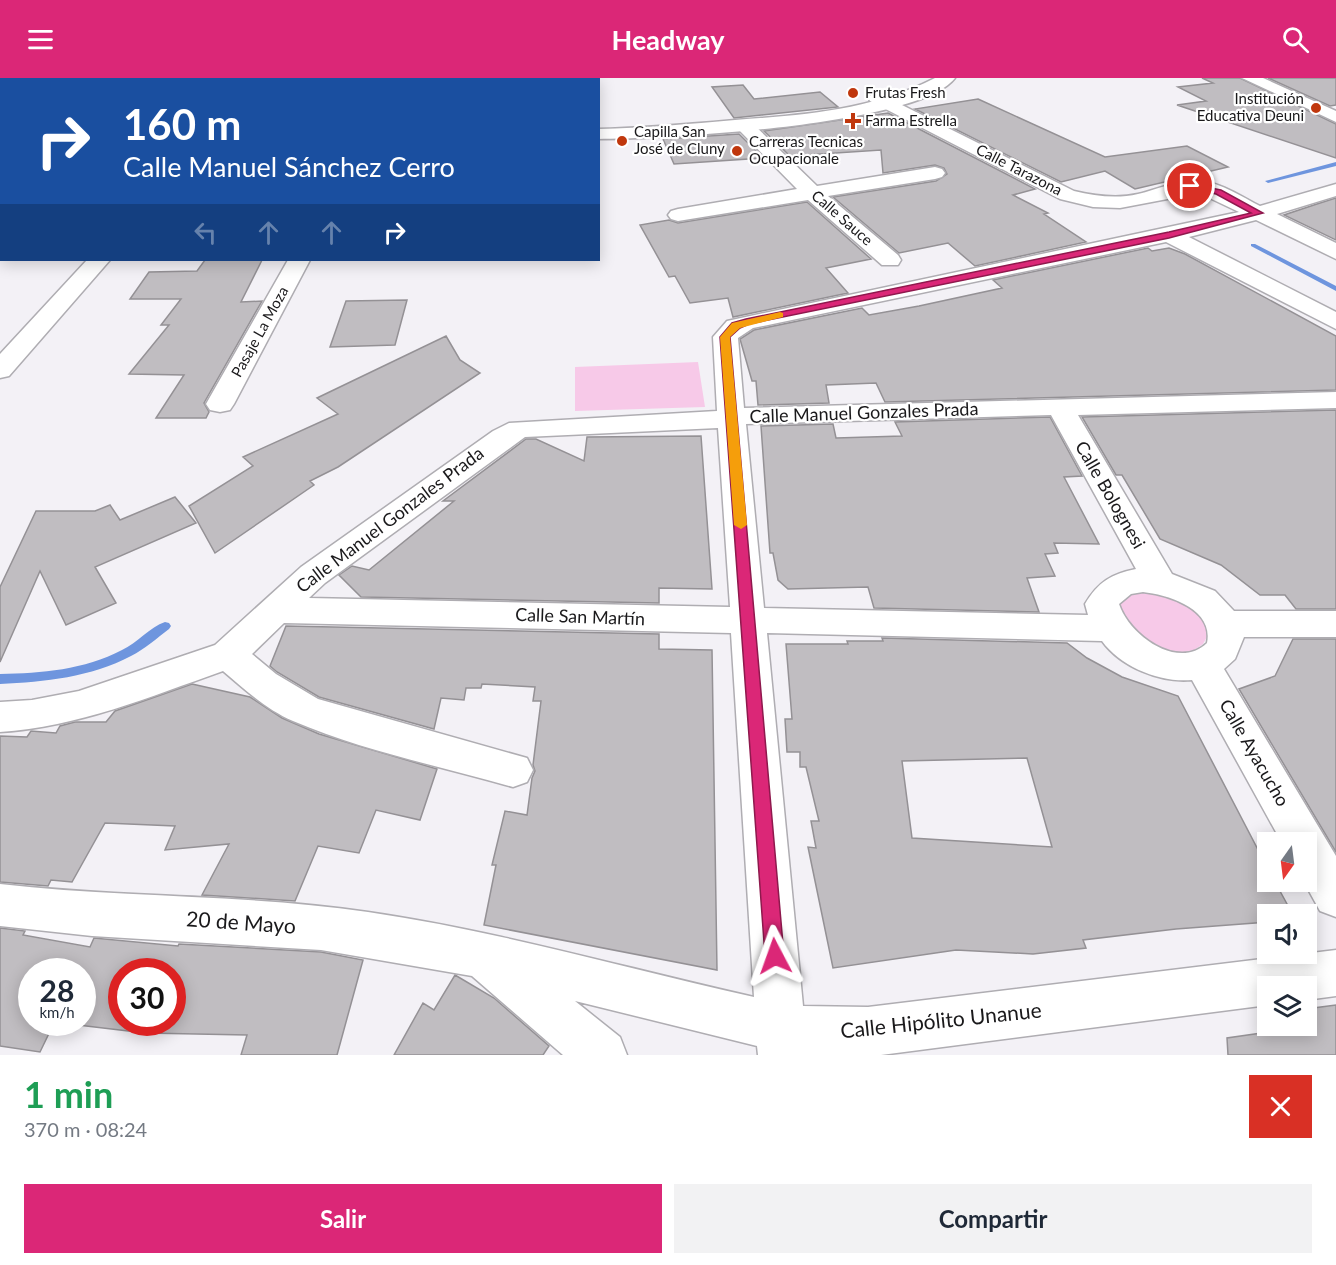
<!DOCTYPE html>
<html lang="es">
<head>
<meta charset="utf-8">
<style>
	:root { --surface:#fff; --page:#f2f2f3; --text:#1f2937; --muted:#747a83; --accent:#db2777 }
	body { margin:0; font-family:Lato,sans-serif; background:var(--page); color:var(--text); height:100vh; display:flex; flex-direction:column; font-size:22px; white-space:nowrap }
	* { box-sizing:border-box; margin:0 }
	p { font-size:20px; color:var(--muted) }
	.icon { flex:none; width:33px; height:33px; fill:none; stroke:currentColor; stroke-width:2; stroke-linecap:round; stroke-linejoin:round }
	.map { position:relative; height:977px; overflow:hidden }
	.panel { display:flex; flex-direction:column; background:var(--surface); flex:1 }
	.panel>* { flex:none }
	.banner { position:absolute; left:0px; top:0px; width:600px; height:183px; box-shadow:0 3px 15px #0003; background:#1a4fa0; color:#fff; overflow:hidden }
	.needle { width:39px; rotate:194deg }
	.buttons { position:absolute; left:1257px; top:754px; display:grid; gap:12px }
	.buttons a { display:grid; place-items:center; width:60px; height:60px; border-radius:0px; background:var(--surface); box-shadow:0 3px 15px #0003; font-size:30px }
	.speed { position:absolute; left:18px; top:880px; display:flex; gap:12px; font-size:30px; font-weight:700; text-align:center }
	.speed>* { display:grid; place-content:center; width:78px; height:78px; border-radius:50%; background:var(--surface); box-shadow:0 3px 15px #0003; line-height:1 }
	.speed small { font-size:15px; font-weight:400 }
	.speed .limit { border:9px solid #d22; background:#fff; color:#111 }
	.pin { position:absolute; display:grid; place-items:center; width:51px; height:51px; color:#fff; margin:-26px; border:3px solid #fff; border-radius:50%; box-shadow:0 2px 6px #0007 }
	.me { position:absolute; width:66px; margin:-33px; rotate:356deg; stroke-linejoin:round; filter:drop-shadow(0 0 4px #0008) }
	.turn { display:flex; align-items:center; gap:21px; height:126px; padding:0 24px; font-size:27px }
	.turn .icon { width:78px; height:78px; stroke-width:2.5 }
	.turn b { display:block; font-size:42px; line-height:51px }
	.lanes { display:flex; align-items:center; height:57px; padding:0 24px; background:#0003; justify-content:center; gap:30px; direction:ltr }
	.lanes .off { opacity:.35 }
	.round { display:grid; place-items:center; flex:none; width:63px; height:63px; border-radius:0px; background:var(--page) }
	.headline { display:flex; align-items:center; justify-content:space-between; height:102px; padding:0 24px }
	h1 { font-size:36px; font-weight:700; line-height:45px; color:#1e9e55 }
	.primary-button { display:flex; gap:12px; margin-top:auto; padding:12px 24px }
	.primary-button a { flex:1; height:69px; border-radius:0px; background:var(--accent); color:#fff; font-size:24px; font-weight:700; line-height:69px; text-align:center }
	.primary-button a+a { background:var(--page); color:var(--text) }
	header { display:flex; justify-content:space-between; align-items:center; height:78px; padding:0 24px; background:var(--accent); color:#fff; font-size:27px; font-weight:700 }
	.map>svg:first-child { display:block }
	.green { fill:#f7c9e8 }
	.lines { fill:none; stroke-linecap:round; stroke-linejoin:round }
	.stream { fill:#6e95de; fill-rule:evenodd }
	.building { fill:#c0bdc1; stroke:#949195; stroke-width:1.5; fill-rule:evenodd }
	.minor-casing { stroke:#afadb2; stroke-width:3 }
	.trunk-casing { stroke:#afadb2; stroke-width:3 }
	.minor { fill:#fff; fill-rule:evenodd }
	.trunk { fill:#fff; fill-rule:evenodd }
	.route { fill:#db2777; stroke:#8e194d; stroke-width:1.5 }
	.slow { fill:#f59e0b }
	.poi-dot { fill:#c0370d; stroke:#fff; stroke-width:2 }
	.labels { text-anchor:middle; stroke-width:4.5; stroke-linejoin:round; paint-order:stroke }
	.far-poi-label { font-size:15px; fill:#1a191b; stroke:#fff; text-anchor:start }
	.far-street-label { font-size:15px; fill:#1a191b; stroke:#fff }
	.street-label { font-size:18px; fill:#1a191b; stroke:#fff }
	.near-street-label { font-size:21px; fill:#1a191b; stroke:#fff }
</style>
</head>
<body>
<header><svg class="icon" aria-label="menu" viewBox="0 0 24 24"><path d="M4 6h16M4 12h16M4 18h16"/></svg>Headway<svg class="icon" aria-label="search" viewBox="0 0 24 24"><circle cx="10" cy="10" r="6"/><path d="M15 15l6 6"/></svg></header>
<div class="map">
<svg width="1336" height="977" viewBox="0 0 1336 977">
	<rect width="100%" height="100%" fill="#f3f1f6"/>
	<path class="green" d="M 698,284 L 705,329 L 575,333 L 575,289 Z
		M 1147,511 L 1191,526 L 1208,547 L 1208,557 L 1203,566 L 1194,572 L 1180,575 L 1164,573 L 1133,559 L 1117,527 L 1133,513 Z"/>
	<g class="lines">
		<path class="stream" d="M 1336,84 L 1336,88 L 1268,105 L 1265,103 Z
			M 1251,166 L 1255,166 L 1336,208 L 1336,213 L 1251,168 Z
			M 165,544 L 169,545 L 171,548 L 169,551 C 157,560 145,571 131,578 C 91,599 45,604 0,606 L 0,596 C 42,595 84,592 122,572 C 137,565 150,549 165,544 Z"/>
	</g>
	<path class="building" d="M 1202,0 L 1240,0 L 1336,46 L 1336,80 L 1177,27 L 1206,23 L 1178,9 L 1213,5 Z
		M 1268,0 L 1336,0 L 1336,27 L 1330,28 Z
		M 743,7 L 754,21 L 820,14 L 838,29 L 734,40 L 712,9 Z
		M 978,21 L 1105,79 L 1187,68 L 1228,89 L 1135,111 L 1105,93 L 1061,104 L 915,31 Z
		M 888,35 L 1035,111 L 1013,117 L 1048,135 L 1044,136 L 1086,164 L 975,188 L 948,165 L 899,175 L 833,119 L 936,103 L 947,96 L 944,90 L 935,87 L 883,95 L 881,72 L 790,78 L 764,53 Z
		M 739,56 L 763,80 L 674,86 L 663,61 Z
		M 1336,120 L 1336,162 L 1284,137 L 1317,126 Z
		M 807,124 L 871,181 L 826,190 L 848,215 L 733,239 L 728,220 L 690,225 L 675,198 L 669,199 L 640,147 L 669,142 L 678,145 Z
		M 1148,170 L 1152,173 L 1169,170 L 1185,176 L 1336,258 L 1336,312 L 885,324 L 876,305 L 826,307 L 829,325 L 758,327 L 756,303 L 752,303 L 740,261 L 754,252 L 862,230 L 869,237 L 919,228 L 1002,210 L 993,202 Z
		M 205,182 L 262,182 L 241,224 L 262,223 L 204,325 L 209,334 L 206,340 L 156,340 L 184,297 L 129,296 L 169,247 L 161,247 L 181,221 L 130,221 L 149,194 L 197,193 Z
		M 407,222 L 395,267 L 330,269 L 346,223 Z
		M 446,258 L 460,282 L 480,295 L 338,389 L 310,403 L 314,407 L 215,475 L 189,428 L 253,388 L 243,379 L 338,336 L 317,320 Z
		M 1336,332 L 1336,531 L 1296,531 L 1285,517 L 1260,517 L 1221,487 L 1160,461 L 1122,397 L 1116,397 L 1082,339 Z
		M 1050,339 L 1082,398 L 1064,399 L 1099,466 L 1054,465 L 1058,475 L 1045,476 L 1055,498 L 1027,500 L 1039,534 L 874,530 L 868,509 L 788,511 L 778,502 L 773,475 L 770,475 L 761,348 L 833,346 L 836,360 L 902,358 L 895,344 Z
		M 701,358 L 712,511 L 659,510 L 659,525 L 361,519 L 339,497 L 352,488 L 369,492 L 454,423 L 443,423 L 526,361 L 536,361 L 584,383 L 587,359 Z
		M 175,419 L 196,445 L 95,489 L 116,525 L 66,547 L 40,493 L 0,584 L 0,509 L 36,433 L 95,433 L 110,427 L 120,442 Z
		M 286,548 L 659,556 L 659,571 L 712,572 L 717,892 L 484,847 L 496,787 L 492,787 L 505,733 L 527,737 L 532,700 L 535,693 L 533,687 L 541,623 L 533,623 L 535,609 L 482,606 L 481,610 L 466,610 L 464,622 L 441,620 L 434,651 L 319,619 L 277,594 L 270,588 Z
		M 882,560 L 1067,565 L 1087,580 L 1122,599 L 1178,618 L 1268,791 L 1268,804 L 1275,804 L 1293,837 L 1268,837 L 1268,844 L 1176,851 L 1083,862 L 1086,870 L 1033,876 L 956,872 L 833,890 L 808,769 L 816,770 L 811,743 L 819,743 L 806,689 L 800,689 L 800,674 L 787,674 L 785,641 L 792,641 L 786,566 L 848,566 L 847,563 L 883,563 ZM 1027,680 L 1052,769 L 912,760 L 902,683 Z
		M 1293,561 L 1336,561 L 1336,774 L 1239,611 L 1275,598 Z
		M 192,606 L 250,619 L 282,640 L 319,656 L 437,691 L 420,742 L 376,732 L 359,775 L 318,768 L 295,823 L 202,817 L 229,766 L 165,772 L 175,748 L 105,745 L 72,804 L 51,802 L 48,808 L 0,804 L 0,658 L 27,659 L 31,653 L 56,655 L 60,648 L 75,644 L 106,644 L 115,633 Z
		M 0,850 L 25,853 L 23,857 L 90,869 L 94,860 L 178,868 L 179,866 L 321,874 L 363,882 L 337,977 L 241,977 L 247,957 L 145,955 L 61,945 L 82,945 L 82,894 L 32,894 L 32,945 L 54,945 L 40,974 L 0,968 ZM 122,894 L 172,894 L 172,945 L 122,945 Z
		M 455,897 L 494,920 L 549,968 L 543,977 L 394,977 L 423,925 L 434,932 Z
		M 1336,927 L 1336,977 L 1228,977 L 1227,960 L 1282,952 L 1280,948 L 1306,948 L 1306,931 Z"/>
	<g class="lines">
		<g class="minor-casing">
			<path id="minor" d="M 66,0 L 83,0 L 65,2 Z
				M 1242,0 L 1263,0 L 1336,33 L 1336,44 Z
				M 876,14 L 1074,113 C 1095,118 1117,121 1138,116 C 1159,111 1179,101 1201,103 C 1222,105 1242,119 1260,128 L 1336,106 L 1336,118 L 1277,136 L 1336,165 L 1336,181 L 1256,142 L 1189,159 L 1336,234 L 1336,251 L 1166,164 L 753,250 L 738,260 L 744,330 L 1336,314 L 1336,330 L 1078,337 L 1172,496 L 1215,513 L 1234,533 L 1336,533 L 1336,559 L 1244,559 L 1235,581 L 1224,591 L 1336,778 L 1336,839 L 1320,833 L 1304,804 L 1306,804 L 1306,765 L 1282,765 L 1192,602 C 1160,605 1121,589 1102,563 L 767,555 L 803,928 L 868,929 L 1336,872 L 1336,918 L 1306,922 L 1306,909 L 1268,909 L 1268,927 L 881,977 L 758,977 L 757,968 L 575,923 L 620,959 L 627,977 L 563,977 L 472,898 L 321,872 L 92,858 L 0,848 L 0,806 C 122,820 246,816 368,834 C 498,853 625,890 754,919 L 731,555 L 284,545 L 252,576 L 276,596 L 318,621 L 527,680 L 533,692 L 527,704 L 513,709 C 440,688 363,673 293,643 C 267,632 244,611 223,593 C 149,619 78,649 0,654 L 0,624 L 32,622 L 79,613 L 215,567 L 301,489 L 493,353 L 509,345 L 717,333 L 713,259 L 727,243 L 1239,134 L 1199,115 L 1120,130 L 1093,129 L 1060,121 L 870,23 L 868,19 ZM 1051,337 L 1136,491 C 1111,496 1098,504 1085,526 L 1088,537 L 764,530 L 746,346 ZM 718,350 L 730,529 L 309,520 L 325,505 L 525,359 ZM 1143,514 C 1169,517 1214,531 1207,565 C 1178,593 1129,557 1119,526 L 1131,516 Z
				M 744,42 L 750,43 L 817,108 L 935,89 L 942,91 L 945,95 L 942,99 L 935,101 L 828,118 L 898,177 L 901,182 L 898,187 L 882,187 L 808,122 L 678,143 L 671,141 L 668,137 L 671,133 L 678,131 L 797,111 L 738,51 L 735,47 L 738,43 Z
				M 87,182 L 110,182 L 9,298 L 0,300 L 0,276 Z
				M 288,182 L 310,182 L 234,326 L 230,332 L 220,334 L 210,332 L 206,326 Z"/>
		</g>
		<g class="trunk-casing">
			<path id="trunk" d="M 935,0 L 955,0 C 918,48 663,61 598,61 L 598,51 C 644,50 690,46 735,42 C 804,37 873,32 935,0 Z
				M 0,47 L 2,47 L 2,57 L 0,57 Z"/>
		</g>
		<use href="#minor" class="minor"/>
		<use href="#trunk" class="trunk"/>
	</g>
	<path class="route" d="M 1190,106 L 1221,112 L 1263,135 L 1169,160 L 749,246 L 740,250 L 730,259 L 784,878 L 782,884 L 775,887 L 768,884 L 765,878 L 720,259 L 732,245 L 746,241 L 1169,154 L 1251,135 L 1216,116 L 1187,110 Z"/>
	<path class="slow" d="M 780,234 L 783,235 L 783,239 L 740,250 L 730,259 L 747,447 L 741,451 L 734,447 L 720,259 L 732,245 Z"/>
	<g class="poi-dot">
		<circle cx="853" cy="15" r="6"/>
		<circle cx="1316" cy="30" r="6"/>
		<path d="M850 34h6v6h6v6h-6v6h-6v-6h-6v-6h6z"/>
		<circle cx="622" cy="63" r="6"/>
		<circle cx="737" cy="73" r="6"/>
	</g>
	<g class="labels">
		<g class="far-poi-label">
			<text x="865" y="20">Frutas Fresh</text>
			<text x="1304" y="26" text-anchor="end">Institución<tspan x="1304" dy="17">Educativa Deuni</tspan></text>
			<text x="865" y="48">Farma Estrella</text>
			<text x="634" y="59">Capilla San<tspan x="634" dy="17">José de Cluny</tspan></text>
			<text x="749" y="69">Carreras Tecnicas<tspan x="749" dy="17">Ocupacionale</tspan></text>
		</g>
		<g class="far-street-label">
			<text transform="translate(1019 92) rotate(27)" y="5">Calle Tarazona</text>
			<text transform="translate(842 140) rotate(41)" y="5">Calle Sauce</text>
			<text transform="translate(260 254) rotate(-61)" y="5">Pasaje La Moza</text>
		</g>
		<g class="street-label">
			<text transform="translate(864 335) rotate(-2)" y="6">Calle Manuel Gonzales Prada</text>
			<text transform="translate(1110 417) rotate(60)" y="6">Calle Bolognesi</text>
			<text transform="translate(390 442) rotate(-37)" y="6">Calle Manuel Gonzales Prada</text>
			<text transform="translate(580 539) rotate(2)" y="6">Calle San Martín</text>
			<text transform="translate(1254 675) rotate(60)" y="6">Calle Ayacucho</text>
		</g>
		<g class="near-street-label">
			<text transform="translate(241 845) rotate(4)" y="7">20 de Mayo</text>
			<text transform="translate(941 943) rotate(-6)" y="7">Calle Hipólito Unanue</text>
		</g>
	</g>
</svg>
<div class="buttons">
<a><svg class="needle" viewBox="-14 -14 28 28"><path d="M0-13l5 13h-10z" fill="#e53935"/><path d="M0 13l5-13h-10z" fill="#747a83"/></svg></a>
<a><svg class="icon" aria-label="sound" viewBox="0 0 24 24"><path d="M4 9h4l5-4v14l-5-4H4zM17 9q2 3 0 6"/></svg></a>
<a><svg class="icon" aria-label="layers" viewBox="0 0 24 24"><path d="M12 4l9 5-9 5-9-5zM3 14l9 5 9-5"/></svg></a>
</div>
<div class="speed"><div>28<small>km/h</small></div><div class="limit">30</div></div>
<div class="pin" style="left:1190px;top:108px;background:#d93025"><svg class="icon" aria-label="arrive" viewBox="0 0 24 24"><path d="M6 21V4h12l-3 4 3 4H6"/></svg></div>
<svg class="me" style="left:775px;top:878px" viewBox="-20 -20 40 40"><path d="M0-17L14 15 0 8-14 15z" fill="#db2777" stroke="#fff" stroke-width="4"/></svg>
<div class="banner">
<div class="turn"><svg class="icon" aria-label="right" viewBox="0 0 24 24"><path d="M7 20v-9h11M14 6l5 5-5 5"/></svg><div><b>160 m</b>Calle Manuel Sánchez Cerro</div></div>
<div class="lanes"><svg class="icon off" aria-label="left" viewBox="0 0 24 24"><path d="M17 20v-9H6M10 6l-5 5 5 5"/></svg><svg class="icon off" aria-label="ahead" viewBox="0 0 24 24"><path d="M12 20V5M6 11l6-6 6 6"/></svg><svg class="icon off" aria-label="ahead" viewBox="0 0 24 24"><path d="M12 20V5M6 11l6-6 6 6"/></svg><svg class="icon" aria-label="right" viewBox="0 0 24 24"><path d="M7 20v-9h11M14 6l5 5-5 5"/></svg></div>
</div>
</div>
<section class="panel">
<div class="headline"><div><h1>1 min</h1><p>370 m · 08:24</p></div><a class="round" style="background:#d93025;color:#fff"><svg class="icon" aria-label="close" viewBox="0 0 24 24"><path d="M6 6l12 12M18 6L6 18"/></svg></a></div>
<div class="primary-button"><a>Salir</a><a>Compartir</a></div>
</section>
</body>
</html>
